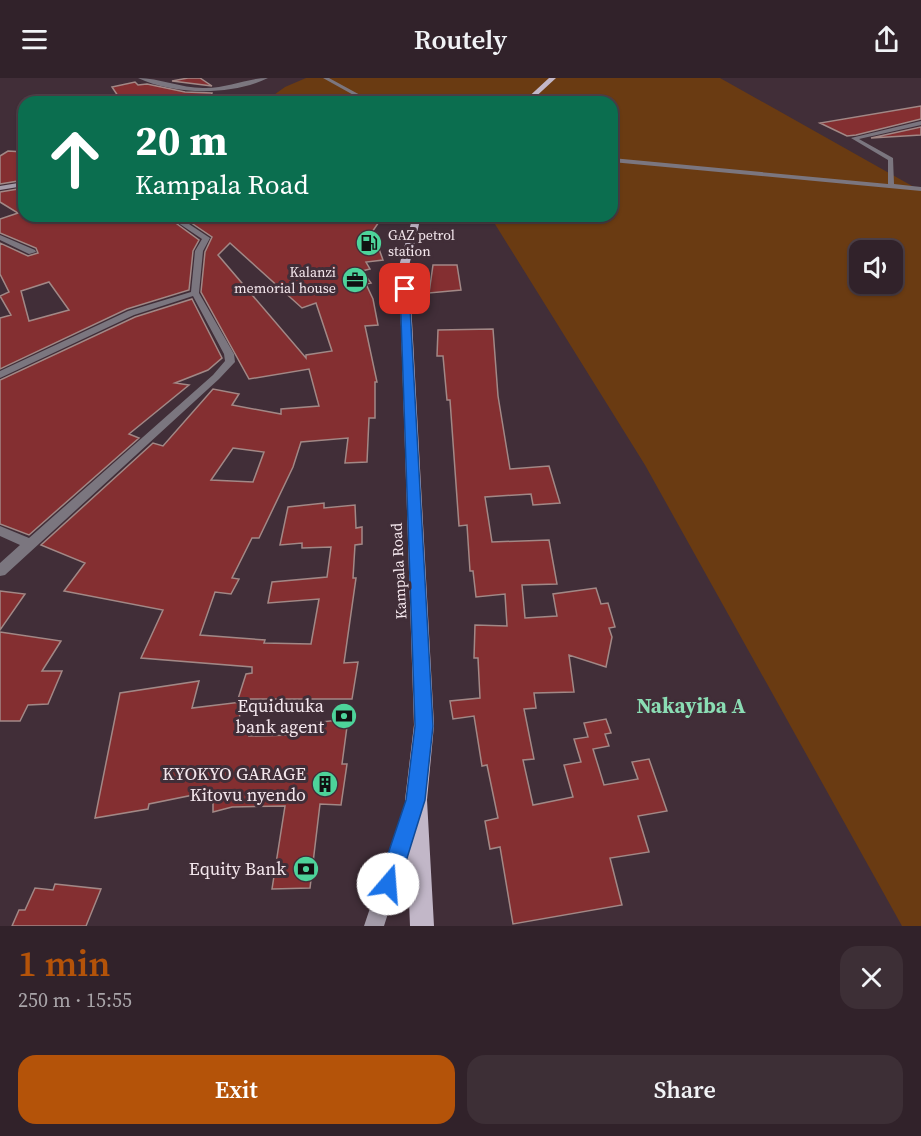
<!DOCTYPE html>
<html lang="en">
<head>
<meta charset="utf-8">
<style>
	:root { --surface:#31222a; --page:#3d2f36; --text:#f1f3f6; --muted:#a8a4a8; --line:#4c3f47; --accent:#b45309 }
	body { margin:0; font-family:"Source Serif 4",serif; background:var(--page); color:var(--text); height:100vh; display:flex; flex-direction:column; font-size:22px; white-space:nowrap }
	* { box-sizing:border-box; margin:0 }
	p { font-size:20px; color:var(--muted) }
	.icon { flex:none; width:33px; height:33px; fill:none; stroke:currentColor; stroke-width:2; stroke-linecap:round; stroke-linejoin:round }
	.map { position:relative; height:848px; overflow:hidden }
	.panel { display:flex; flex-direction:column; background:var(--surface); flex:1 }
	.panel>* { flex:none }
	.banner { position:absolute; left:18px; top:18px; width:600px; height:126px; border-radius:18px; box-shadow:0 2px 4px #0004,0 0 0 2px var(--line); background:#0b6e4f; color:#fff; overflow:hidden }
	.controls { position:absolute; left:849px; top:162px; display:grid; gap:12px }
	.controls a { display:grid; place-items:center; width:54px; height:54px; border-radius:12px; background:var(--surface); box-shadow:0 2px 4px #0004,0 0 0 2px var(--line); font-size:30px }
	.pin { position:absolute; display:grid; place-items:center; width:51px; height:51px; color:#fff; margin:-26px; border-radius:12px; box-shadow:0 3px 9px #0006 }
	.me { position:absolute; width:66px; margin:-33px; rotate:18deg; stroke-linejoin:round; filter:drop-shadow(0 0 4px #0008) }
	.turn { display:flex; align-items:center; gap:21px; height:126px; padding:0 18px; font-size:27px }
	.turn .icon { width:78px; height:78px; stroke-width:2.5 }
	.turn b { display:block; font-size:42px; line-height:51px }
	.round { display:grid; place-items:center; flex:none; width:63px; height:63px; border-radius:18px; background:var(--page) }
	.head { display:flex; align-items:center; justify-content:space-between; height:102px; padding:0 18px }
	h1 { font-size:36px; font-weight:600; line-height:45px; color:var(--accent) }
	.button { display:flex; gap:12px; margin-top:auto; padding:12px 18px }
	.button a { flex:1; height:69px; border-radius:18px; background:var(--accent); color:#fff; font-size:24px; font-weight:600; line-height:69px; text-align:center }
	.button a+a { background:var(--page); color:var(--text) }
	header { display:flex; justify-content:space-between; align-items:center; height:78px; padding:0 18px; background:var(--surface); font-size:27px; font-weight:600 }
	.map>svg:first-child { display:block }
	.green { fill:#6a3b12; fill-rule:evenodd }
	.building { fill:#842f31; stroke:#a28886; stroke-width:1.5; fill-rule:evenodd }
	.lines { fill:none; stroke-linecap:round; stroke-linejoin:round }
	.street { fill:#7b767f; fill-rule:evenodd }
	.secondary { fill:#a39ba8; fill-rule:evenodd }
	.primary { fill:#c2b7c8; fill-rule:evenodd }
	.route { fill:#1a73e8; stroke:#114b97; stroke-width:1.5 }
	.labels { text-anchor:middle; stroke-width:6; stroke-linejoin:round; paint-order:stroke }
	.far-poi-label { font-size:14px; fill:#f4e7ed; stroke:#412e38; text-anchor:start }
	.street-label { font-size:15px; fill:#f4e7ed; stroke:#412e38 }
	.near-poi-label { font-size:18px; fill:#f4e7ed; stroke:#412e38; text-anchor:end }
	.near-quarter-label { font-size:21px; font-weight:bold; fill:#8bddb4; stroke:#412e38 }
</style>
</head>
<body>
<header><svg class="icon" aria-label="menu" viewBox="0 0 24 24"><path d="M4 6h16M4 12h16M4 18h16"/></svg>Routely<svg class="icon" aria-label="share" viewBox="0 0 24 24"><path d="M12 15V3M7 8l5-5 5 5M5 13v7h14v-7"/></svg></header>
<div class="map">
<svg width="921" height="848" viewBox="0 0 921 848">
	<rect width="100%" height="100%" fill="#412e38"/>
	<path class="green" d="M 306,0 L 720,0 L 921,113 L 921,848 L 902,848 L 645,387 L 490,138 L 612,138 L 612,24 L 264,24 L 285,9 ZM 860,172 L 892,172 L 892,206 L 860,206 Z"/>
	<path class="building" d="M 188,0 L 200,0 L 212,8 L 172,3 Z
		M 135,4 L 138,7 L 147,6 L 185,14 L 212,15 L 210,23 L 122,24 L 112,9 Z
		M 921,28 L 921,41 L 856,57 L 847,58 L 820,45 Z
		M 921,49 L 921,57 L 871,60 Z
		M 8,73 L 24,74 L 24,102 L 0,106 L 0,78 Z
		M 24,110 L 24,138 L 166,138 L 199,162 L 193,173 L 189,212 L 127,231 L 0,291 L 0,240 L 11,237 L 0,218 L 9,214 L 0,196 L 0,165 L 28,178 L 38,175 L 36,170 L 0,155 L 0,141 L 18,135 L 0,124 L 0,114 ZM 49,204 L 69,232 L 29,243 L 21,213 Z
		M 181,138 L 383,138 L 368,160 L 375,160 L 383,182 L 366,184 L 370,191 L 362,193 L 371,205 L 366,206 L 373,221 L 378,247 L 365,248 L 377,304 L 375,304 L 375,340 L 369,340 L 367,384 L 345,385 L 348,360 L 301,364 L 293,389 L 259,460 L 252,460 L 232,500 L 239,501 L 231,516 L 215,514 L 200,557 L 265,562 L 264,565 L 311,566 L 319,521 L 268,525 L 272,504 L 327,499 L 331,469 L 302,470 L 302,465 L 280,467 L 288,429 L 324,425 L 324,430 L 355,427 L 356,450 L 362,449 L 362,466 L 355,467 L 353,500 L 356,500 L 344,585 L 358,584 L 352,621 L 238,621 L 246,596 L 252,595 L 252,589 L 141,580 L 163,532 L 64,513 L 85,485 L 41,467 L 153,365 L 163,368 L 213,311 L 239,316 L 232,327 L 281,336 L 281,331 L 319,328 L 309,291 L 249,301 L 201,214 L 205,174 L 212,159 ZM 230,165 L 302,230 L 316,225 L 332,273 L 306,277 L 306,280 L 218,177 ZM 233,370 L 264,374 L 253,404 L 211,402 Z
		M 433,187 L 457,187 L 461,212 L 429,215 Z
		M 192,221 L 222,280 L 208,292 L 175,305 L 189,307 L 129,356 L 139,360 L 29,457 L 0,446 L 0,302 L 135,239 Z
		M 493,251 L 498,318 L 510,391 L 549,388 L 560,425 L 533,427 L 531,416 L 485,419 L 492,464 L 549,462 L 557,506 L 522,507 L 525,540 L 557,538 L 553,516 L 596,510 L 601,526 L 608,525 L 615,549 L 609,550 L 612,559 L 606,589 L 569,577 L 574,614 L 534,615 L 536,630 L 524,631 L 534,681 L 523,682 L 533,727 L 573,719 L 564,687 L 581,684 L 574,661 L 588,659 L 584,645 L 606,641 L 611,655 L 605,656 L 609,668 L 593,671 L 604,707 L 638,701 L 632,684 L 649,681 L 667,733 L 638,738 L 649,774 L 610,780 L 622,827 L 513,846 L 500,769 L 490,771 L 485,743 L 498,740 L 487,687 L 482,688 L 474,638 L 453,641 L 450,623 L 480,620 L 478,580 L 474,580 L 475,547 L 507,548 L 505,516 L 476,519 L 473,493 L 470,493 L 467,447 L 459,448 L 450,322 L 447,322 L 443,278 L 437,278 L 438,252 Z
		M 0,513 L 25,516 L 0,552 Z
		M 0,554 L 61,563 L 42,593 L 62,593 L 48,626 L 28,627 L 20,643 L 0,643 Z
		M 199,603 L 192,630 L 241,624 L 238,653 L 250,652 L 249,658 L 293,657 L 294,647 L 348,641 L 342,686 L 347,686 L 341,727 L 320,726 L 310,810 L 272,811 L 285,728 L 232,729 L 213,734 L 213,713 L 149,726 L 148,731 L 95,740 L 120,615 Z
		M 55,806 L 101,811 L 86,848 L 12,848 L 19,832 L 25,832 L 35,810 L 53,812 Z"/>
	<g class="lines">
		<path class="street" d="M 138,0 C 159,0 181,10 203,10 C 226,11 247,0 268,0 C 232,18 174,17 138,0 Z
			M 323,0 L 329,0 L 373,24 L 366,24 Z
			M 921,43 L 921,47 L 859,61 L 893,80 L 894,106 L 921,109 L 921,113 L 612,84 L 612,80 L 888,106 L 888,82 L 851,60 Z
			M 168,138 L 177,138 L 210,160 L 203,173 L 199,215 L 234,276 L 235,284 L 219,301 L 5,497 L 0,498 L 0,485 L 20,467 L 0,458 L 0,448 L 29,460 L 213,297 L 225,283 L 224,276 L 193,218 L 134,237 L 0,300 L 0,293 L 128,233 L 191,214 L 195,173 L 202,161 Z
			M 0,157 L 35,172 L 36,174 L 29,176 L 0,162 Z"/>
		<path class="secondary" d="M 24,104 L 24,108 L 0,112 L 0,108 Z
			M 411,726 L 417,729 L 420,735 L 384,848 L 364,848 L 402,735 L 405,729 Z"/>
		<path class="primary" d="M 549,0 L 556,0 L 530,24 L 523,24 Z
			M 413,138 L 421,138 L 409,188 L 434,647 L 427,722 L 434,848 L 410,848 L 405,722 L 414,647 L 399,188 Z"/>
	</g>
	<path class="route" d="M 405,208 L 409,211 L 433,648 L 425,722 L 399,806 L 395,813 L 388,816 L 381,813 L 378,806 L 406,722 L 415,648 L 400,211 Z"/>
	<defs>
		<g id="fuel-disc" transform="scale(1.35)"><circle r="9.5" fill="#4dd39a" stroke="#412e38"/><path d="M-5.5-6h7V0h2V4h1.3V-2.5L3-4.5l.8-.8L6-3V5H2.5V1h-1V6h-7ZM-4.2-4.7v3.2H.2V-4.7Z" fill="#111"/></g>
		<g id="office-disc" transform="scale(1.35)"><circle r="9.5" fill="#4dd39a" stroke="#412e38"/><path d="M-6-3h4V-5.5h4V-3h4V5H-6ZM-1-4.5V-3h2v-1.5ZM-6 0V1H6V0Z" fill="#111"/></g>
		<g id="bank-disc" transform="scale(1.35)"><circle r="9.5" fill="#4dd39a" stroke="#412e38"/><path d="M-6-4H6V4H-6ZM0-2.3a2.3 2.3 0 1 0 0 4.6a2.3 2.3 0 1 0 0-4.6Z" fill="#111"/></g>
		<g id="building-disc" transform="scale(1.35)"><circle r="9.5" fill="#4dd39a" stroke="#412e38"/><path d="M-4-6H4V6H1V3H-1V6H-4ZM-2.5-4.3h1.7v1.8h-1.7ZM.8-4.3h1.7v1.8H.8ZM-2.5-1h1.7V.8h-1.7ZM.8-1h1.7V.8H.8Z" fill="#111"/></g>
	</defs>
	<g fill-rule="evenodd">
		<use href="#fuel-disc" x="369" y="165"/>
		<use href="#office-disc" x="355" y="202"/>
		<use href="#bank-disc" x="344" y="638"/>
		<use href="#building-disc" x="325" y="706"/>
		<use href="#bank-disc" x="306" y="791"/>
	</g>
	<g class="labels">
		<g class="far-poi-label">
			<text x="388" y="162">GAZ petrol<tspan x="388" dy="16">station</tspan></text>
			<text x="336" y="199" text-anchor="end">Kalanzi<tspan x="336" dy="16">memorial house</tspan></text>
		</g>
		<g class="street-label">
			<text transform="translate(399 493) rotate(-93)" y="5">Kampala Road</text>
		</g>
		<g class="near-poi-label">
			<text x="324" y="634">Equiduuka<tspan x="324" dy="21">bank agent</tspan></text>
			<text x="306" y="702">KYOKYO GARAGE<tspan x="306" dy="21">Kitovu nyendo</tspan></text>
			<text x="286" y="797">Equity Bank</text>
		</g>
		<g class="near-quarter-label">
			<text x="691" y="635">Nakayiba A</text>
		</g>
	</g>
</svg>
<div class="controls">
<a><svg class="icon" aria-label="sound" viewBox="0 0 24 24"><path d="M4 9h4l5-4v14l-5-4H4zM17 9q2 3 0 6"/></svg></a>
</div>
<div class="pin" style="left:405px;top:211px;background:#d93025"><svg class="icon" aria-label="arrive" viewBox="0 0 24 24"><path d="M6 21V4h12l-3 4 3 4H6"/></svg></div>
<svg class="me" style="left:388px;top:806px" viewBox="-20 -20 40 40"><circle r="19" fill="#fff"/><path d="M0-13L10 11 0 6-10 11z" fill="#1a73e8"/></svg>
<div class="banner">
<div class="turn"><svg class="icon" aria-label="ahead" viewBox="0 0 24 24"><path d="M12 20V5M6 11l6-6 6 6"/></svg><div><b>20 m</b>Kampala Road</div></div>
</div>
</div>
<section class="panel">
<div class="head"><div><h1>1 min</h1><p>250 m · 15:55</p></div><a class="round"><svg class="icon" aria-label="close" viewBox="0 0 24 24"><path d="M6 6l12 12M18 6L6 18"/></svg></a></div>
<div class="button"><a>Exit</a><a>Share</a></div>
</section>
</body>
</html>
